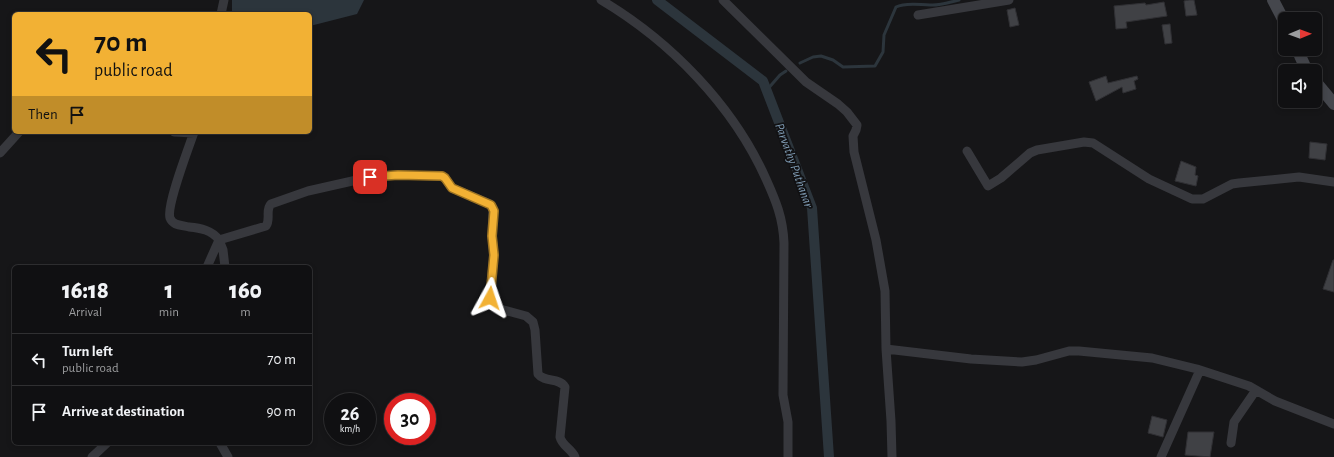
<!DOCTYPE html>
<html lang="en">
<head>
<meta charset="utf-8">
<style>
	:root { --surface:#101012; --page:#19191b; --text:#f1f3f6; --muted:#9c9d9f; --line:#303032 }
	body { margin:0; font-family:"Alegreya Sans",sans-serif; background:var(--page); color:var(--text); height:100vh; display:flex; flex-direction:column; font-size:15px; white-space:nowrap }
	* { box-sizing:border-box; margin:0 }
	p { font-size:13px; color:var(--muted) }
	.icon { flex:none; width:22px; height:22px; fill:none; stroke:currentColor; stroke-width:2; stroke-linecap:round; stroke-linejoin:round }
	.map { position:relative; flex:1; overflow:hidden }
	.side { position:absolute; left:12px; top:265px; width:300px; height:180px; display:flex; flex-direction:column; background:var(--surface); border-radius:6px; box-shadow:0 2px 6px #0003,0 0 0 1px var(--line) }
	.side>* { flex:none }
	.top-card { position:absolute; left:12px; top:12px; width:300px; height:122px; border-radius:6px; box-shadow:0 2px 6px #0003,0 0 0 1px var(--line); background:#f2b134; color:#111; overflow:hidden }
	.needle { width:26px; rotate:89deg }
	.tools { position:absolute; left:1278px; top:12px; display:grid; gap:8px }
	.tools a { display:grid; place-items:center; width:44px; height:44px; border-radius:6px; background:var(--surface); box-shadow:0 2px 6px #0003,0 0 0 1px var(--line); font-size:20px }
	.speed { position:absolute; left:324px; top:393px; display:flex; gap:8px; font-size:20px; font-weight:700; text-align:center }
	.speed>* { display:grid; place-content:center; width:52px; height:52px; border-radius:50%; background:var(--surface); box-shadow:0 2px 6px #0003,0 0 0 1px var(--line); line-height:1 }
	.speed small { font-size:10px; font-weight:400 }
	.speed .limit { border:6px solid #d22; background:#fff; color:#111 }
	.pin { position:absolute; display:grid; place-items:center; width:34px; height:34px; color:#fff; margin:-17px; border-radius:8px; box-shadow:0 2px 6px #0006 }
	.me { position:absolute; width:44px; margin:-22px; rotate:5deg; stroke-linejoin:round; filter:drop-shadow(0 0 3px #0008) }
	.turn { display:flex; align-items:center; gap:14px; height:84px; padding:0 16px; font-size:18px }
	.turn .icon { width:52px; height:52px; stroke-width:2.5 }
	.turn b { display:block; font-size:28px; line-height:34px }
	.then { display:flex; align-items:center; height:38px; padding:0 16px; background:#0003; gap:8px; font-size:15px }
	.eta { display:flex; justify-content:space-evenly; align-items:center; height:68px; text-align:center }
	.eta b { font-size:24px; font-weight:800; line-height:28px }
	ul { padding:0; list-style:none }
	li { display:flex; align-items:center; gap:12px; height:52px; padding:0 16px; border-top:1px solid var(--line) }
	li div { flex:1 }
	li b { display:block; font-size:15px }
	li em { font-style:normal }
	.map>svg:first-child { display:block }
	.water { fill:#2c353c }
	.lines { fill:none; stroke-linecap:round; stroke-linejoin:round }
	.stream { stroke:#2c353c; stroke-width:3 }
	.canal { stroke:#2c353c; stroke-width:10 }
	.building { fill:#404145; stroke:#303034 }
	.minor { stroke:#37383d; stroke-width:9 }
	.secondary { stroke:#45474d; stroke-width:12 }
	.route-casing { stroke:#9d7322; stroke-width:10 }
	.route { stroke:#f2b134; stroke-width:7 }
	.labels { text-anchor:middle; stroke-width:3.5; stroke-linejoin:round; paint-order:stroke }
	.water-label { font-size:13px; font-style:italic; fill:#7f9bb3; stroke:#111113 }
</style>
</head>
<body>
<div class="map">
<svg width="1334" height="457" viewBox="0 0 1334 457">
	<rect width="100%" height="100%" fill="#161618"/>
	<path class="water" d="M 232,0 L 364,0 L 357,14 L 310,26 L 310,14 L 232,14 Z"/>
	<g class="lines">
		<path class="stream" d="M 800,63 L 813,57 L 821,56 L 833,60 L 843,67 L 875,66 L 883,52 L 884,35 L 896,7 C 906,2 920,5 930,5 C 939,6 950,2 959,0
			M 766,91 L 780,75 L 786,71"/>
		<path class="canal" d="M 657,0 L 763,81 L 812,208 L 829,457"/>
	</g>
	<path class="building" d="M 1189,0 L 1194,0 L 1197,15 L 1186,16 L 1184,1 Z
		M 1164,2 L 1167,16 L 1126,22 L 1127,28 L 1116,29 L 1114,6 L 1145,3 L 1146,5 Z
		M 1015,8 L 1019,25 L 1010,27 L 1007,10 Z
		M 1170,24 L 1172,43 L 1165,44 L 1162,25 Z
		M 1106,76 L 1108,83 L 1137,76 L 1138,79 L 1134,81 L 1136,89 L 1123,93 L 1122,87 L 1096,101 L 1089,82 Z
		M 1310,142 L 1327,144 L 1325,160 L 1309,158 Z
		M 1181,161 L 1196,167 L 1195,175 L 1198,176 L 1196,186 L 1175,181 Z
		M 1333,260 L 1334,260 L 1334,292 L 1323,289 Z
		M 1152,416 L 1167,420 L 1163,437 L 1148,433 Z
		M 1188,432 L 1214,432 L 1210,457 L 1185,455 Z"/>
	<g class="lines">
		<path class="minor" d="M 601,0 C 670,41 733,105 766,179 C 776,201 783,218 784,243 L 783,395 L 788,422 L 788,457
			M 723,0 L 806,82 L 838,104 L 847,112 L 857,125 L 856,130 L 853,136 L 854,152 L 876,240 L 885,291 L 886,349 L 891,421 L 892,457
			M 221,14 L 224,0
			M 918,15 L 1009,0
			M 174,132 L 194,133
			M 194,132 C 189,147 166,206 170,218 C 173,226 182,225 189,227 C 200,228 212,230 219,240 L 207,267
			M 967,151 L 988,186 L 1001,178 L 1030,153 L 1037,150 L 1084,142 L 1093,143 L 1149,179 L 1192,199 L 1203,199 L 1232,184 L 1239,183 L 1299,177 L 1334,182
			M 0,153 L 19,132
			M 225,267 L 223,250 L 219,240 L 266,226 C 271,219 265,210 271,204 L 308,191 L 370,177 L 398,175 L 441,176 L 445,178 L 452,188 L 490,204 L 493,208 L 492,236 L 494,255 L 490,293 L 491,301 L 496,308 L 526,316 L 533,322 L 535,330 L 538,374 C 545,383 559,377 565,387 L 560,437 C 562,446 571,448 575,457
			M 886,349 L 971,359 L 1022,362 L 1036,360 L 1069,351 L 1079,351 L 1152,358 L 1197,369 L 1249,386 L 1275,401 L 1334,424
			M 220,443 L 228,457
			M 1231,443 L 1234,422 L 1256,390
			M 92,457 L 107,443
			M 1161,457 L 1200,370"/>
		<path class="secondary" d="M 1273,0 L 1285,23
			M 1297,49 L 1307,71
			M 1315,81 L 1334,104"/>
	</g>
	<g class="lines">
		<g class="route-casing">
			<path id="route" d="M 370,177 L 398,175 L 442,176 L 445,178 L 452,188 L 491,205 L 494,211 L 492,236 L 494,255 L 490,298"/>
		</g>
		<use href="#route" class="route"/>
	</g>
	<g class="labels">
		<g class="water-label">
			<text transform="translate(795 165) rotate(70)" y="5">Parvathy Puthanar</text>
		</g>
	</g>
</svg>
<div class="tools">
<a><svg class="needle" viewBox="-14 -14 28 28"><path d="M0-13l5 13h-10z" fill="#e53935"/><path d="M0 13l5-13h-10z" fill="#9c9d9f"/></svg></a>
<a><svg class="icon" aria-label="sound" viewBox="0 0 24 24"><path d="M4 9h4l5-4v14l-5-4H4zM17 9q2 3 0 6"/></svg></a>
</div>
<div class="speed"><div>26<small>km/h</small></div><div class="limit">30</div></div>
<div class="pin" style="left:370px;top:177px;background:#d93025"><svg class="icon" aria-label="arrive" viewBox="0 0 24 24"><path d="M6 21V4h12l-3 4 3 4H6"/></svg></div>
<svg class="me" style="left:490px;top:298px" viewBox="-20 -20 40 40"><path d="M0-17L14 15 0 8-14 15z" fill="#f2b134" stroke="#fff" stroke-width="4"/></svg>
<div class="top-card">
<div class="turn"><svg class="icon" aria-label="left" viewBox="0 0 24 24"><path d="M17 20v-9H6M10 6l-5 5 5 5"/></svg><div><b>70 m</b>public road</div></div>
<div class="then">Then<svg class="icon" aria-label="arrive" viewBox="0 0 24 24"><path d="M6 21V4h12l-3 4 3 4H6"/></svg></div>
</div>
<section class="side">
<div class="eta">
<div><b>16:18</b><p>Arrival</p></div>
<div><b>1</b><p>min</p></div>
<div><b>160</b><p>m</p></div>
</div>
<ul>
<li><svg class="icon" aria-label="left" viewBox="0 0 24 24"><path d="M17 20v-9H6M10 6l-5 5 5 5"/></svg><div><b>Turn left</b><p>public road</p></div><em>70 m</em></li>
<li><svg class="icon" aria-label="arrive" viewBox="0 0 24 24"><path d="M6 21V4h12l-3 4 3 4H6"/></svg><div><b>Arrive at destination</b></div><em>90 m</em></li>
</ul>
</section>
</div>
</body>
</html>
